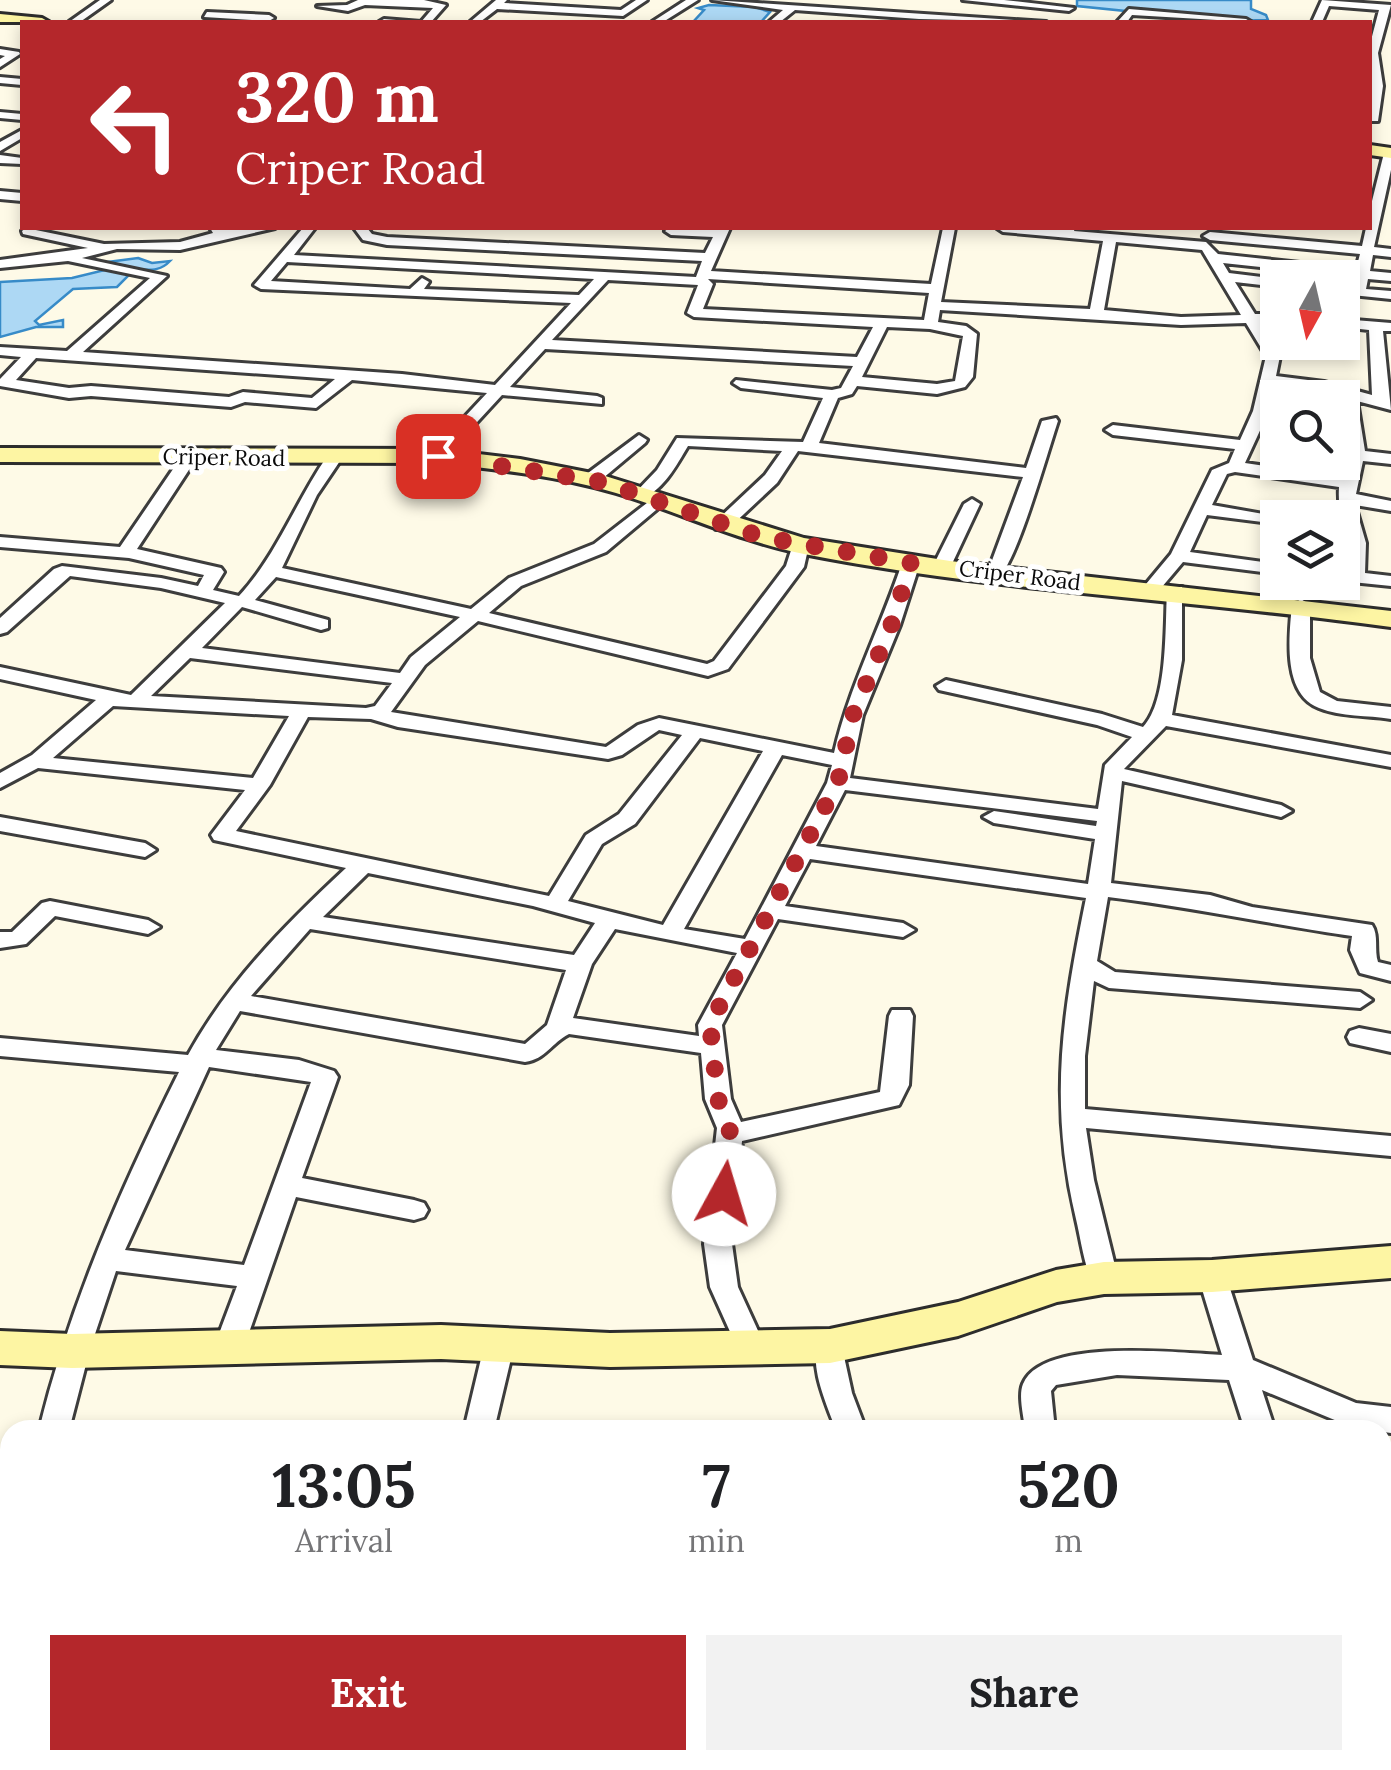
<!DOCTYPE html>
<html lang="en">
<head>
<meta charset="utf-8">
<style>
	:root { --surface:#fff; --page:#f2f2f2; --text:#202124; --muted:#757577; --accent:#b4272b }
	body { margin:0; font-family:Lora,serif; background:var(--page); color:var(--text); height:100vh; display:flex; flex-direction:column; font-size:38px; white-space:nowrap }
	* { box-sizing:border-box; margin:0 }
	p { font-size:32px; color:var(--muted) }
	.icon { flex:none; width:55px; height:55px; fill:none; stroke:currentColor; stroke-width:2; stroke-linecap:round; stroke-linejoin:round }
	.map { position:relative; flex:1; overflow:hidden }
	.side { position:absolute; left:0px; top:1420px; width:1392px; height:350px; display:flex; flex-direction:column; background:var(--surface); border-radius:30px 30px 0 0; box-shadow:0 5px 15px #0003 }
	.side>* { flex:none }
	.hud { position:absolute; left:20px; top:20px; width:1352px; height:210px; border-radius:0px; box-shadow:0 5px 15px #0003; background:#b4272b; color:#fff; overflow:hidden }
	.needle { width:65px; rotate:188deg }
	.tools { position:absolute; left:1260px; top:260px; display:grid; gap:20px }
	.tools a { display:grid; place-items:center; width:100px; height:100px; border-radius:0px; background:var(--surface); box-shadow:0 5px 15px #0003; font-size:50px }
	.pin { position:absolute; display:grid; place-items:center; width:85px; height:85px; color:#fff; margin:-42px; border-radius:20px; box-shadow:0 5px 15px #0006 }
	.me { position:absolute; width:110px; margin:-55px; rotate:6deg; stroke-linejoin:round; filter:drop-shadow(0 0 8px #0008) }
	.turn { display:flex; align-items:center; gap:35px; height:210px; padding:0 50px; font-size:45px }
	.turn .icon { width:130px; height:130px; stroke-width:2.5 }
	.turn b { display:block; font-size:70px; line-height:85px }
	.eta { display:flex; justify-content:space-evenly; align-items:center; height:170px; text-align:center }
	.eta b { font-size:60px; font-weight:700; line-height:70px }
	.action { display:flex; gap:20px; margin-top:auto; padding:20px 50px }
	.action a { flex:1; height:115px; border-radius:0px; background:var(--accent); color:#fff; font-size:40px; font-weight:700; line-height:115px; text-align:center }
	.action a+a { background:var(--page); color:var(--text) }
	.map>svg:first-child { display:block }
	.water { fill:#add8f4; stroke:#378bc8; stroke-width:2.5 }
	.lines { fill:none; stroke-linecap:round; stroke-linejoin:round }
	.street-casing { stroke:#3d3d3d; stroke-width:6 }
	.secondary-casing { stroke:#2c2c2c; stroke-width:6 }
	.street { fill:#fff; fill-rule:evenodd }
	.secondary { fill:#fdf5a3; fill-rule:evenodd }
	.route { stroke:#b4272b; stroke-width:18; stroke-dasharray:0 32.4 }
	.labels { text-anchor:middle; stroke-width:10; stroke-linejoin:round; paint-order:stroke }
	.far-street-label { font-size:22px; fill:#0a0a0a; stroke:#fff }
</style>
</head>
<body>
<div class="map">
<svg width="1391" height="1770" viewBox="0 0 1391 1770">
	<rect width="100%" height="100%" fill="#fefae7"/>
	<path class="water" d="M 1077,0 L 1251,0 L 1251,9 L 1266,15 L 1268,20 L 1224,21 L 1077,6 Z
		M 709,5 L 755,7 L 770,12 L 761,22 L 693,22 L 704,10 L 698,8 Z
		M 138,258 L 152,263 L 170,261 C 156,276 141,266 125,272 L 129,275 L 117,287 L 73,289 L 35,321 L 39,325 L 63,320 L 63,327 L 36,327 L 0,337 L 0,282 L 72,278 L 105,270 L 100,263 Z"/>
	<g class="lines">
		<g class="street-casing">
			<path id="street" d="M 100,0 L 111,0 L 80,22 L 69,22 Z
				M 358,0 L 424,0 L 446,5 L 431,22 L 421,22 L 433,8 L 365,5 L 348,11 L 317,6 L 347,5 Z
				M 496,0 L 507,0 L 504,3 L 621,10 L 636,0 L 647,0 L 623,16 L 497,9 L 480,22 L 470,22 Z
				M 686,0 L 698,0 L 663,22 L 652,22 Z
				M 712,0 L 1046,22 L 919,19 L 795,10 L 780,22 L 769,22 L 783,10 Z
				M 963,0 L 1004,0 L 1074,8 L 1069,11 Z
				M 1322,0 L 1391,5 L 1378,53 L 1383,86 L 1378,121 L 1370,121 L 1370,44 L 1379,10 L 1329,6 L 1322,22 L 1312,22 Z
				M 1129,9 L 1246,19 L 1251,22 L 1132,15 L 1127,22 L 1117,22 Z
				M 207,12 L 269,15 L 274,18 L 269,21 L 204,17 Z
				M 384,19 L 421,22 L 379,22 Z
				M 0,49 L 19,52 L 20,54 L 0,67 L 0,59 L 5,56 L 0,55 Z
				M 0,77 L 22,79 L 22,85 L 0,83 Z
				M 0,112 L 22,114 L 22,120 L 0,118 Z
				M 22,130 L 22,138 L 0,151 L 0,142 Z
				M 1385,149 L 1391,149 L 1391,170 L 1374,247 L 1391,249 L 1391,257 L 1373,255 L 1370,271 L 1391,273 L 1391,281 L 1368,279 L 1366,289 L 1391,291 L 1391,299 L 1342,294 L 1342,286 L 1352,287 L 1354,277 L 1223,263 L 1229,273 L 1278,279 L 1278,287 L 1235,282 L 1255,314 L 1278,314 L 1278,322 L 1260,323 L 1280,356 L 1276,376 L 1324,382 L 1372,395 L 1369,330 L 1342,327 L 1342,319 L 1391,323 L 1391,331 L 1383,331 L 1391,410 L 1357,401 L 1365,451 L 1391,454 L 1391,464 L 1363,461 L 1356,494 L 1391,501 L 1391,511 L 1355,505 L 1366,543 L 1365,573 L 1391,576 L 1391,586 L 1342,581 L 1342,571 L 1347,571 C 1348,539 1337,517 1339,487 L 1235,472 L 1227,474 L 1212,505 L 1286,518 L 1278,518 L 1278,524 L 1207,515 L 1190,552 L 1278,564 L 1278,574 L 1183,562 L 1156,594 L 1144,594 L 1141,590 L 1171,554 L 1212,470 L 1229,463 L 1235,449 L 1113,435 L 1105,430 L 1113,425 L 1240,440 L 1253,411 L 1266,356 L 1246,323 L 1181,325 L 940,310 L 938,322 L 966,326 L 977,334 L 973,377 L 965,387 L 937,394 L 857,386 L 852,394 L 838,398 L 819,443 L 1026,468 L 1042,421 L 1056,418 L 1058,421 C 1049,447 1014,573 996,579 L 987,574 L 1023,477 L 798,451 L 777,483 L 728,529 L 716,529 L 716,521 L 765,475 L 782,451 L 688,446 C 676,466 664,489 642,499 L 634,494 L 657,470 L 677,438 L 803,442 L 823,398 L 741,388 L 733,383 L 736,380 L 832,390 L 841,388 L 853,366 L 545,349 L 510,387 L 597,396 L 602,398 L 602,404 L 502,395 L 443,459 L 431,459 L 431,453 L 487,393 L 352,380 L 316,408 L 245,402 L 231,407 L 91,396 L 69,398 L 0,386 L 0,379 L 21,357 L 0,355 L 0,347 L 67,351 L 150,278 L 68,261 L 0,268 L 0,260 L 88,248 L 23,234 L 22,231 L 26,228 L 104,244 L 180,242 L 213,233 L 210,228 L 275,228 L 180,250 L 117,249 L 82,258 L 167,276 L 83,352 L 402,374 L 495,385 L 571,303 L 261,289 L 254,285 L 303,228 L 315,228 L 294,255 L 696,277 L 702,261 L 387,245 L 363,240 L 354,228 L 367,228 L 372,234 L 387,237 L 705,253 L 713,237 L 671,235 L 665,231 L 669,228 L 730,228 L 711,271 L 931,284 L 943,228 L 955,228 L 941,302 L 1090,309 L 1103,241 L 1003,232 L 997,228 L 1075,228 L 1074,231 L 1206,242 L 1218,254 L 1356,269 L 1360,254 L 1210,240 L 1203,236 L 1210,232 L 1362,246 L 1366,228 L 1370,228 L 1370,209 ZM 1116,242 L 1202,250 L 1241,315 L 1181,317 L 1104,310 ZM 287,262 L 594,279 L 579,295 L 424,289 L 429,282 L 422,278 L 410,289 L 271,281 ZM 708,279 L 929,293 L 924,320 L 703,309 L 713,284 ZM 608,280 L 698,285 L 687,313 L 694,317 L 873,327 L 857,357 L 552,340 ZM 887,327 L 930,329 L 963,336 L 955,381 L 937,384 L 862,377 ZM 36,358 L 335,379 L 312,398 L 243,392 L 229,397 L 91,386 L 69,388 L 16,380 ZM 1274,384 L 1342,398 L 1349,455 L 1342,477 L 1245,463 L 1269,411 Z
				M 0,155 L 22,158 L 22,164 L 0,163 Z
				M 0,191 L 22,193 L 22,201 L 0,199 Z
				M 639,435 L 647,440 L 645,443 L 596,484 L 584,484 L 584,476 Z
				M 190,451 L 198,456 L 137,549 L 221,568 L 224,572 L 213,590 L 239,596 C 277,555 296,501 328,455 L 334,453 L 342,458 L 317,495 L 282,568 L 471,609 L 509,578 L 594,544 L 656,496 L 662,497 L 662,505 L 606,552 L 521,586 L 489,613 L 707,664 L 714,661 L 786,566 L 794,541 L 806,541 L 809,545 L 804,567 L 728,669 L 708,676 L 478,621 L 425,665 L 391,712 L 606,747 L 638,725 L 659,718 L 834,753 C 849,687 881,627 902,563 L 911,558 L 920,563 L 900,625 L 863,715 L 850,778 L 1098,809 L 1105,765 L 1132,737 L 1097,725 L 939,690 L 936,686 L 946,680 L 1102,714 L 1143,727 C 1168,701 1165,627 1167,591 L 1170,587 L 1182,587 L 1182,660 L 1172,715 L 1391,755 L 1391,767 L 1166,726 L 1124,769 L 1281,805 L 1292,811 L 1281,817 L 1122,781 L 1111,883 L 1210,895 L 1252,907 L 1372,925 C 1379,935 1374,950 1378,962 L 1391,965 L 1391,981 L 1360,973 L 1350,950 L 1352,936 C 1270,924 1191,907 1108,897 L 1097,961 L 1115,972 L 1360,992 L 1372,1000 L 1360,1008 L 1109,988 L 1094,981 L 1085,1056 L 1085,1109 L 1391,1136 L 1391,1156 L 1086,1128 L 1094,1180 L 1118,1278 L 1114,1286 L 1104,1289 L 1094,1286 C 1084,1266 1081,1240 1076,1219 C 1048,1100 1063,1012 1086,898 L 810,859 L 785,906 L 903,923 L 915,930 L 903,937 L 778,919 L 722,1025 L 731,1099 L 741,1122 L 880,1092 L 889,1016 L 892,1010 L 910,1010 L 913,1016 L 909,1085 L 899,1105 L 742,1141 L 732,1244 L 738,1287 L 765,1346 L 760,1354 L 750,1358 L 740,1354 L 710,1287 L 704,1244 L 717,1128 L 705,1099 L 701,1053 L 569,1034 C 551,1043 546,1059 525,1062 L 240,1011 L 216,1050 L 299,1060 L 334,1071 L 338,1077 L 302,1178 L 414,1200 L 424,1203 L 428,1210 L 424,1217 L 414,1220 L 296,1197 L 244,1347 L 239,1355 L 229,1359 L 219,1355 L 214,1347 L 237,1286 L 116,1271 L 90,1349 L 69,1430 L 39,1430 C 70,1304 121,1188 179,1072 L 0,1056 L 0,1038 L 188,1055 C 228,982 286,924 346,868 L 214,840 L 211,835 L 245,790 L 38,768 L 0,788 L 0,773 L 32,755 L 96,700 L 0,679 L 0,667 L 131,695 L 225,603 L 161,588 L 70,576 L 7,632 L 0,634 L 0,618 L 54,569 L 62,566 L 161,578 L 198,586 L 204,575 L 129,558 L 0,547 L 0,537 L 120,547 L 184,453 ZM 276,577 L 460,617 L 411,657 L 400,673 L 202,648 L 242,607 L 321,630 L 328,628 L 328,620 L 255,600 ZM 190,658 L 392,683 L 375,706 L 366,708 L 151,696 ZM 113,706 L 289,716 L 253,778 L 53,758 ZM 308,717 L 371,719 L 398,727 L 608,759 L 622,755 L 659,730 L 682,735 L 619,814 L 586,835 L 549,896 L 236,831 L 270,785 ZM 700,738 L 763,751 L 663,925 L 568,901 L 602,844 L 635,824 ZM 782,755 L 832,765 L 827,783 L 745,939 L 684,929 ZM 845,790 L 1097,821 L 1096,826 L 994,811 L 983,817 L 994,823 L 1095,839 L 1088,884 L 816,846 ZM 368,873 L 533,906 L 595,923 L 574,955 L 323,917 ZM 310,929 L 566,970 L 547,1025 L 525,1044 L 251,996 ZM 615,929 L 737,953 L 698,1025 L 699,1036 L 573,1018 L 592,964 ZM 209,1067 L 311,1082 L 244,1265 L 125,1250 Z
				M 972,499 L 980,504 L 951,566 L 942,571 L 936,570 L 933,566 L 964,504 Z
				M 1301,599 L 1310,605 L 1310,658 L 1320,692 L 1337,701 L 1391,707 L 1391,719 C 1367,715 1342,717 1319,708 C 1282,694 1289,636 1292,605 Z
				M 0,817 L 145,843 L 156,850 L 145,857 L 0,831 Z
				M 50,901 L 148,920 L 160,927 L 148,934 L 55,916 L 26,944 L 0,948 L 0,932 L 12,932 L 42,903 Z
				M 1359,1028 L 1391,1034 L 1391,1052 L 1350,1043 L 1347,1037 L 1350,1031 Z
				M 1212,1265 L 1222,1268 L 1226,1276 L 1253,1360 L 1356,1403 L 1391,1407 L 1391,1433 L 1354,1428 L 1262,1390 L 1275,1430 L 1245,1430 L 1229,1380 L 1117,1375 L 1056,1385 L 1051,1391 L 1055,1430 L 1025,1430 C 1024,1417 1018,1396 1023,1384 C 1042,1337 1180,1353 1222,1355 L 1198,1276 L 1202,1268 Z
				M 499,1334 L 509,1338 L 514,1346 L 494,1430 L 464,1430 L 484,1346 L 489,1338 Z
				M 830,1334 L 840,1338 L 852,1393 L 866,1430 L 836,1430 C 827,1405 807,1363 820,1338 Z
				M 0,1503 L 10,1503 L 10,1531 L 0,1531 Z
				M 1382,1519 L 1391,1519 L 1391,1547 L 1382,1547 Z
				M 10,1594 L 10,1646 L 0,1650 L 0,1598 Z
				M 1382,1612 L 1391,1613 L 1391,1645 L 1382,1644 Z
				M 0,1683 L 10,1685 L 10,1719 L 0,1717 Z
				M 762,1760 L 798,1760 L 797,1770 L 761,1770 Z
				M 992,1760 L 1048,1760 L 1052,1770 L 997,1770 Z
				M 1282,1760 L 1318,1760 L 1319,1770 L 1283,1770 Z"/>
		</g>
		<g class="secondary-casing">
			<path id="secondary" d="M 0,14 L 42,18 L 49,22 L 0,22 Z
				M 1370,145 L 1391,148 L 1391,158 L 1370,155 Z
				M 0,448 L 437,449 L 520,459 L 602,475 L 804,538 L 950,561 L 1391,611 L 1391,627 C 1196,600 997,592 804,554 C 739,541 679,512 616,493 C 558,476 497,469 437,463 L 0,462 Z
				M 1391,1246 L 1391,1278 L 1212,1292 L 1104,1294 L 1057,1302 L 958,1336 L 830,1363 L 610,1367 L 441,1359 L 72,1368 L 0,1365 L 0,1331 L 72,1334 L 441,1325 L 610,1333 L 830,1329 L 958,1302 L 1056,1270 L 1104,1262 L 1212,1260 Z"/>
		</g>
		<use href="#street" class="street"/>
		<use href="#secondary" class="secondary"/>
	</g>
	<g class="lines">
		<path class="route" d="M 438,456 L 602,482 L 762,537 L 911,563 L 891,626 L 853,715 L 838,782 L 710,1024 L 718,1099 L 730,1128 L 724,1194"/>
	</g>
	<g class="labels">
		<g class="far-street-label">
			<text transform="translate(224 457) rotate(1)" y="8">Criper Road</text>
			<text transform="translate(1020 575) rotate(7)" y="8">Criper Road</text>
		</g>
	</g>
</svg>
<div class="tools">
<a><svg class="needle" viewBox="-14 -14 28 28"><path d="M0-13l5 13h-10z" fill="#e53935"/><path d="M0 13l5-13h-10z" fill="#757577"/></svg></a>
<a><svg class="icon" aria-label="search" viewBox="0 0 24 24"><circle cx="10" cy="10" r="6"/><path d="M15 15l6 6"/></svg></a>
<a><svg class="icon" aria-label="layers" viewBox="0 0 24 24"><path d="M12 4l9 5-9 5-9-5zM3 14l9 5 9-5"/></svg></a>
</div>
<div class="pin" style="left:438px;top:456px;background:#d93025"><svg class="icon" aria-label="arrive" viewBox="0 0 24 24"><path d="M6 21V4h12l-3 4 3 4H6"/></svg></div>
<svg class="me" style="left:724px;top:1194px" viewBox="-20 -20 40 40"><circle r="19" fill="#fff"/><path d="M0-13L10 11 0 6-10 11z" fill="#b4272b"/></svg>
<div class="hud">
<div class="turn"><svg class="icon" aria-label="left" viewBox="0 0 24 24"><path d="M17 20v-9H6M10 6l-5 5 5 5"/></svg><div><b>320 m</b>Criper Road</div></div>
</div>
<section class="side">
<div class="eta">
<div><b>13:05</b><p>Arrival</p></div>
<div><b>7</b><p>min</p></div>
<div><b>520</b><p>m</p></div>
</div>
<div class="action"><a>Exit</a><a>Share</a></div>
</section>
</div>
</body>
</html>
